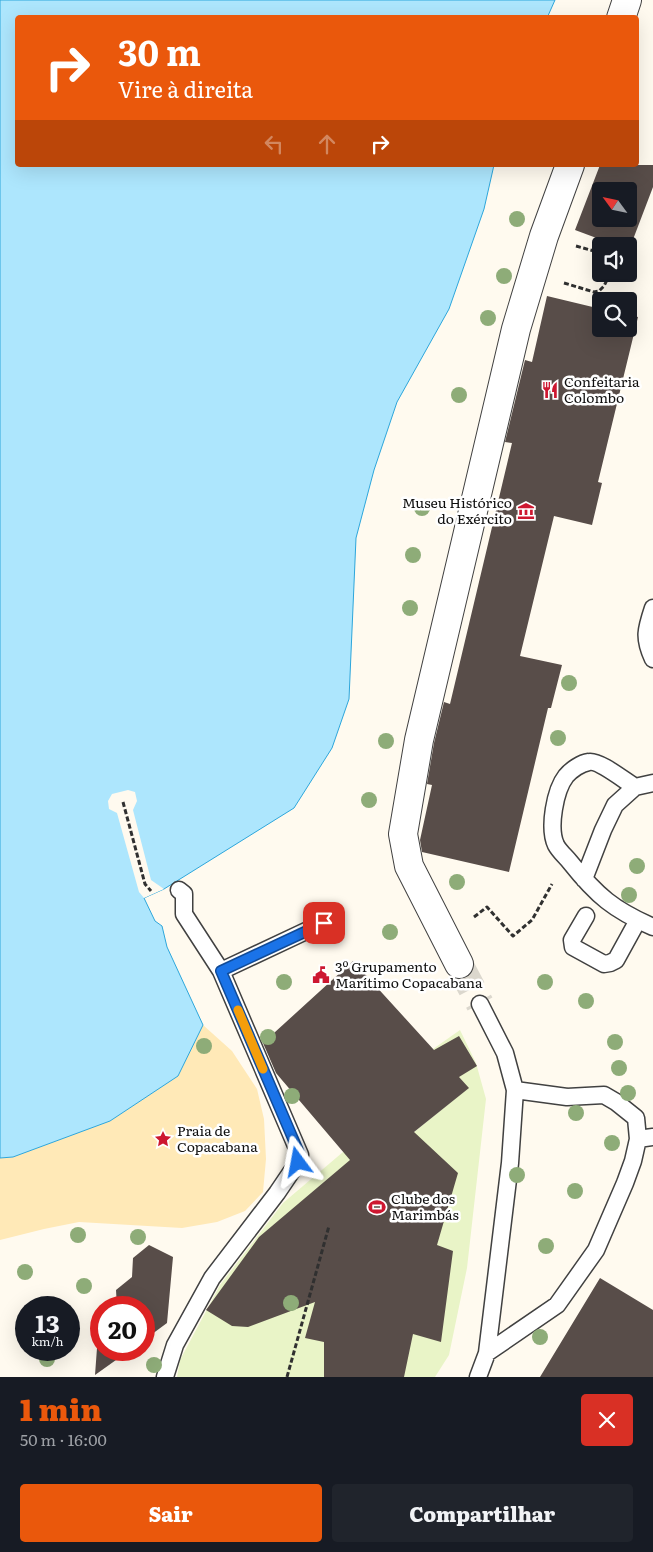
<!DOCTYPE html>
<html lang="pt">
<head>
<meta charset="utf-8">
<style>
	:root { --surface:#171b24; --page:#20242c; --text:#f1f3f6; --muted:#9ea1a6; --accent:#ea580c }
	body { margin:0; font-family:Literata,serif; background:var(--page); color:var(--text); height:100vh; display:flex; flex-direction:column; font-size:19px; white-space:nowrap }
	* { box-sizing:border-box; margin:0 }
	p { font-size:16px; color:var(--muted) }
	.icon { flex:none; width:28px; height:28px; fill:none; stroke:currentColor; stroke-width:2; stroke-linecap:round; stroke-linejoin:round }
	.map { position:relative; height:1377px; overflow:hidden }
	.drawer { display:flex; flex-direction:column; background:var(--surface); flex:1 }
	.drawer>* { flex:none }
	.hud { position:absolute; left:15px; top:15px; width:624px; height:152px; border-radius:5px; box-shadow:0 5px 20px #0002; background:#ea580c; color:#fff; overflow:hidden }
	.needle { width:32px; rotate:303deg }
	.controls { position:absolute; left:592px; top:182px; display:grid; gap:10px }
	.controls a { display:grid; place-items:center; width:45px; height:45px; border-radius:5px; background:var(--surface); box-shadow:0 5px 20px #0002; font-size:25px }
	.speed { position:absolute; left:15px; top:1296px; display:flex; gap:10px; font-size:25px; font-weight:700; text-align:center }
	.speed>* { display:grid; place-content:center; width:65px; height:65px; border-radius:50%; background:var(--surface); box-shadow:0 5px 20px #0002; line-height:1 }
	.speed small { font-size:12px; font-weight:400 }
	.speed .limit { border:8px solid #d22; background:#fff; color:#111 }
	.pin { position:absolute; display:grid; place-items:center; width:42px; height:42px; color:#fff; margin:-21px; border-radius:10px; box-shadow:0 2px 8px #0006 }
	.me { position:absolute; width:55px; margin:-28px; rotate:347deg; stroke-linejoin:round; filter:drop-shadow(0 0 4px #0008) }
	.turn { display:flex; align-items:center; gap:18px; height:105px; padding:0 20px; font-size:22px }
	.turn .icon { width:65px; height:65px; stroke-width:2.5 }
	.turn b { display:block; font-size:35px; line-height:42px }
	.lanes { display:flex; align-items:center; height:48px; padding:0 20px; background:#0003; justify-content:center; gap:25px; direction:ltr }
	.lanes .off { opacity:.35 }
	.round { display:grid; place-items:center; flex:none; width:52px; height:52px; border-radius:5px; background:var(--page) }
	.headline { display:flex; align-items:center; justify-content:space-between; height:85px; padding:0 20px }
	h1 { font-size:30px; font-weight:800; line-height:38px; color:var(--accent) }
	.primary-button { display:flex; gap:10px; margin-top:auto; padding:10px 20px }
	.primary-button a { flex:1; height:58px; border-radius:5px; background:var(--accent); color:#fff; font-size:20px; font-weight:800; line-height:58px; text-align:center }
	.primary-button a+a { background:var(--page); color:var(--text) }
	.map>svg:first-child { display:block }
	.sand { fill:#ffe9b7 }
	.pitch { fill:#e9f4c7 }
	.water { fill:#ade6fd; stroke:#2da6db }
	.pier { fill:#fffaef }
	.building { fill:#584d49; fill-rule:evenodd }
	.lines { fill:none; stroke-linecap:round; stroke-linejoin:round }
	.street-tunnel { stroke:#dbd7cd; stroke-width:28; stroke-dasharray:28 14; stroke-linecap:butt }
	.lane-casing { stroke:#414141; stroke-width:19 }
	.street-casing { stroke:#414141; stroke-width:30 }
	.path { stroke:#303030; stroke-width:3; stroke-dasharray:5 2.5; stroke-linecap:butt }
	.lane { stroke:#fff; stroke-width:16 }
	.street { stroke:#fff; stroke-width:28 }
	.tree { fill:#8eac78 }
	.route-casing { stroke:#114b97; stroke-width:12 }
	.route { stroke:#1a73e8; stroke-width:9 }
	.slow { stroke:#f59e0b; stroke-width:9 }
	.labels { text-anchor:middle; stroke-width:5; stroke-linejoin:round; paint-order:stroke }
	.poi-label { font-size:14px; fill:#0e0e0e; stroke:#fff; text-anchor:start }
</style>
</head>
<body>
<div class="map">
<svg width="653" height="1377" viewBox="0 0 653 1377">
	<rect width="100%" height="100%" fill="#fffaef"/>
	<path class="sand" d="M 203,1025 L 232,1051 L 257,1089 L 264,1119 L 266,1159 L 263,1192 L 245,1211 L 217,1222 L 182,1228 L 79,1222 L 44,1229 L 0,1240 L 0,1158 L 13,1157 L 110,1121 L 178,1076 Z"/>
	<path class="pitch" d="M 460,1030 L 476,1063 L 486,1099 L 467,1268 L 449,1355 L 435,1377 L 177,1377 L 180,1360 L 220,1285 L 283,1203 L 343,1152 L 380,1160 L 468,1088 L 433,1049 Z"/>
	<path class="water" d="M 0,0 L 555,0 L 547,18 L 18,18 L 18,165 L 494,165 L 484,209 L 449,309 L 397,402 L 374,470 L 356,538 L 349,699 L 332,748 L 294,808 L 164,889 L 144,898 L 155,921 L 162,926 L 167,947 L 203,1025 L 178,1076 L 110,1121 L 13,1157 L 0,1158 Z"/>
	<path class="pier" d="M 128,790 L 135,792 L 137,801 L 133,810 L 151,880 L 164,889 L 144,898 L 139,892 L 117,813 L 109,809 L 108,801 L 112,794 Z"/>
	<path class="building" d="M 600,165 L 653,165 L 653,187 L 629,250 L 629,246 L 618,246 L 575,230 ZM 601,191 L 629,191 L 629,219 L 601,219 Z
		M 547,296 L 601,309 L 601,329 L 629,329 L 629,315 L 638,317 L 598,482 L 602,483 L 592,525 L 554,516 L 520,656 L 562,665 L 551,708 L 548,708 L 509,872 L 422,852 L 420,840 L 432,785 L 427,784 L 434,743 L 444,702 L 450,704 L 512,443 L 505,442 L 525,360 L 532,362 Z
		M 353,961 L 434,1050 L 459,1036 L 477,1066 L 459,1077 L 469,1088 L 414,1132 L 458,1173 L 437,1245 L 453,1251 L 441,1342 L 413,1334 L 404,1377 L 324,1377 L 324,1342 L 305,1338 L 315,1302 L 248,1327 L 232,1326 L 206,1310 L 259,1237 L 350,1160 L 276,1073 L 263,1043 Z
		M 149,1245 L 173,1257 L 167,1323 L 144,1340 L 144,1308 L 117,1308 L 116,1290 L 132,1277 L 133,1258 Z
		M 600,1278 L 653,1310 L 653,1377 L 540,1377 Z
		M 101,1319 L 101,1350 L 130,1350 L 95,1375 L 99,1321 Z"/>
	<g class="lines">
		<path class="street-tunnel" d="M 459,964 L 480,1004"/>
		<g class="lane-casing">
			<path id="lane" d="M 653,608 C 646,629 643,638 653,659
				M 653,783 L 635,787 C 625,781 599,760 589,762 C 581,763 571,770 566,776 C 555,790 548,828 556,845 C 559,851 566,857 570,862 C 597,896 614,910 653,927
				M 584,879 L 603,830 L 615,805 L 635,787
				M 179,890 L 184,894 L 184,914 L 221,971
				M 586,916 L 572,940 L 573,947 L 604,964 L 610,963 L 616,960 L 638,920
				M 515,1090 L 567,1097 L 604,1095 L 616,1102 L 636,1118 L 638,1139 L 653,1137
				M 487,1353 L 557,1305 L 596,1250 L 625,1183 L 633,1161 L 638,1139
				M 165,1377 L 175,1345 L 212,1278 L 277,1193 L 298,1162 L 300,1155 L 221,971 L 323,923
				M 478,1377 L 487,1353 L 510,1163 L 515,1090 L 505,1053 L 480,1004"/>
		</g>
		<g class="street-casing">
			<path id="street" d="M 621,18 L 627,0
				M 459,964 L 409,866 L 403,834 L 419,740 L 516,329 L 544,236 L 570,165"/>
		</g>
		<path class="path" d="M 576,246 L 601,253
			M 564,283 L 594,292 L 599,291 L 604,286 L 610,274
			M 123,802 L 145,884 L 151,891
			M 474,917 L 487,907 L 513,936 L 532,920 L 552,884
			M 287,1377 L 329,1226"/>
		<use href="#lane" class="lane"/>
		<use href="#street" class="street"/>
	</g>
	<g class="tree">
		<circle cx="517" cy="219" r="8"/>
		<circle cx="504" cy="276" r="8"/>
		<circle cx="488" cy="318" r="8"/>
		<circle cx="459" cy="395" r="8"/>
		<circle cx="422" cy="508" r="8"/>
		<circle cx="413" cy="555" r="8"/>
		<circle cx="410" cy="608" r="8"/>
		<circle cx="569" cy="683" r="8"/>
		<circle cx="558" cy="738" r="8"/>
		<circle cx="386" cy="741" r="8"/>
		<circle cx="369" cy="800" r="8"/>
		<circle cx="637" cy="866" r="8"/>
		<circle cx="457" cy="882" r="8"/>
		<circle cx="629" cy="895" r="8"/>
		<circle cx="390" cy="932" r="8"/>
		<circle cx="284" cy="982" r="8"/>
		<circle cx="545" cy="982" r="8"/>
		<circle cx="586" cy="1001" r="8"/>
		<circle cx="268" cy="1037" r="8"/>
		<circle cx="615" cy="1042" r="8"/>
		<circle cx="204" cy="1046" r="8"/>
		<circle cx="619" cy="1068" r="8"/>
		<circle cx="628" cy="1093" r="8"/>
		<circle cx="292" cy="1096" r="8"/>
		<circle cx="576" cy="1113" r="8"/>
		<circle cx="612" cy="1143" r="8"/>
		<circle cx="517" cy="1175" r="8"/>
		<circle cx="575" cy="1191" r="8"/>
		<circle cx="78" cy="1235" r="8"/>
		<circle cx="138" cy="1237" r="8"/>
		<circle cx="546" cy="1246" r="8"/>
		<circle cx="25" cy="1272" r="8"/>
		<circle cx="84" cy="1286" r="8"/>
		<circle cx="291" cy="1303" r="8"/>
		<circle cx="540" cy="1337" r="8"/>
		<circle cx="47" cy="1359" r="8"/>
		<circle cx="154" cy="1365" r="8"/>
	</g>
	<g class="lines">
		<g class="route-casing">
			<path id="route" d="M 298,1162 L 300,1155 L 221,971 L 324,923"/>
		</g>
		<use href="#route" class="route"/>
		<path class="slow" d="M 238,1010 L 263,1069"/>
	</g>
	<defs>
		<g id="restaurant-bare" transform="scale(1.35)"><path d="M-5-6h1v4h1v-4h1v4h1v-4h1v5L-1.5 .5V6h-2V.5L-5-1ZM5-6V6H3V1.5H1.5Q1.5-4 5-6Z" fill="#cd1730" stroke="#fff" stroke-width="2.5" paint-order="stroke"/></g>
		<g id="museum-bare" transform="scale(1.35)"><path d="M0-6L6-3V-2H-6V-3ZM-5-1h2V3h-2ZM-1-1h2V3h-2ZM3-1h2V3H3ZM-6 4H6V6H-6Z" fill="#cd1730" stroke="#fff" stroke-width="2.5" paint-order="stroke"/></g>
		<g id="civic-bare" transform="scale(1.35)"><path d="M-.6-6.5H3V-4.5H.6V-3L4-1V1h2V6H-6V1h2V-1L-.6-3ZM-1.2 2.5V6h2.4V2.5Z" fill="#cd1730" stroke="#fff" stroke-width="2.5" paint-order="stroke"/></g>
		<g id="sight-bare" transform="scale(1.35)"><path d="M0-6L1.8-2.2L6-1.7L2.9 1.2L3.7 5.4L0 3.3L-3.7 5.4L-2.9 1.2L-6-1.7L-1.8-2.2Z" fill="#cd1730" stroke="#fff" stroke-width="2.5" paint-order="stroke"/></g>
		<g id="stadium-bare" transform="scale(1.35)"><path d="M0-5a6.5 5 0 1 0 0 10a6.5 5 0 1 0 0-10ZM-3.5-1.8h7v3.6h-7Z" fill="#cd1730" stroke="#fff" stroke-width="2.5" paint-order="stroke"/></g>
	</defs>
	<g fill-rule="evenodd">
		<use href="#restaurant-bare" x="550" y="390"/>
		<use href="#museum-bare" x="526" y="511"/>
		<use href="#civic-bare" x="321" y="975"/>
		<use href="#sight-bare" x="163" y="1139"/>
		<use href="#stadium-bare" x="377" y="1207"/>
	</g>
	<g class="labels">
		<g class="poi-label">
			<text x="564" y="387">Confeitaria<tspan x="564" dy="16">Colombo</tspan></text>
			<text x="512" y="508" text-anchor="end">Museu Histórico<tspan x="512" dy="16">do Exército</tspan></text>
			<text x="335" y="972">3º Grupamento<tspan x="335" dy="16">Marítimo Copacabana</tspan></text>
			<text x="177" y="1136">Praia de<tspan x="177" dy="16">Copacabana</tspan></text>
			<text x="391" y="1204">Clube dos<tspan x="391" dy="16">Marimbás</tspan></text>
		</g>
	</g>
</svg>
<div class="controls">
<a><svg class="needle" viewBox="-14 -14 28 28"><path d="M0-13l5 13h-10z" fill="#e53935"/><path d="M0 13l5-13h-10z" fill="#9ea1a6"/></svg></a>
<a><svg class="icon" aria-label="sound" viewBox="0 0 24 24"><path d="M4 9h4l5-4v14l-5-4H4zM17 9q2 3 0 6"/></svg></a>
<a><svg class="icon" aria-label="search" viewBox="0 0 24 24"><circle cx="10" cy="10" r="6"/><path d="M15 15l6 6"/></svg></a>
</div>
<div class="speed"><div>13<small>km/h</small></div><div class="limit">20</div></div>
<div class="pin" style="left:324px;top:923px;background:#d93025"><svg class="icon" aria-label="arrive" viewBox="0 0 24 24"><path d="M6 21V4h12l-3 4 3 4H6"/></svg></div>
<svg class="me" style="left:298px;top:1162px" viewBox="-20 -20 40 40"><path d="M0-17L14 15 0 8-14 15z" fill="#1a73e8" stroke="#fff" stroke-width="4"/></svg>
<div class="hud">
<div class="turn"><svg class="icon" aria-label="right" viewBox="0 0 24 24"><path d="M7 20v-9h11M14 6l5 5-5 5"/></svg><div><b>30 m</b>Vire à direita</div></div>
<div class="lanes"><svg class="icon off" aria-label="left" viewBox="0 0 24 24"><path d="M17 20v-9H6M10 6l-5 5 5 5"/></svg><svg class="icon off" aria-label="ahead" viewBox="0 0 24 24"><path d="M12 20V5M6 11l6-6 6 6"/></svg><svg class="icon" aria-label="right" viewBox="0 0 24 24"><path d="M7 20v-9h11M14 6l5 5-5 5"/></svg></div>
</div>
</div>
<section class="drawer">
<div class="headline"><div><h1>1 min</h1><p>50 m · 16:00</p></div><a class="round" style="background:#d93025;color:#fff"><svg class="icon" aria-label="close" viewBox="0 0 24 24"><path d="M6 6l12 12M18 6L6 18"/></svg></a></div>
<div class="primary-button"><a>Sair</a><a>Compartilhar</a></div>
</section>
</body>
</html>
